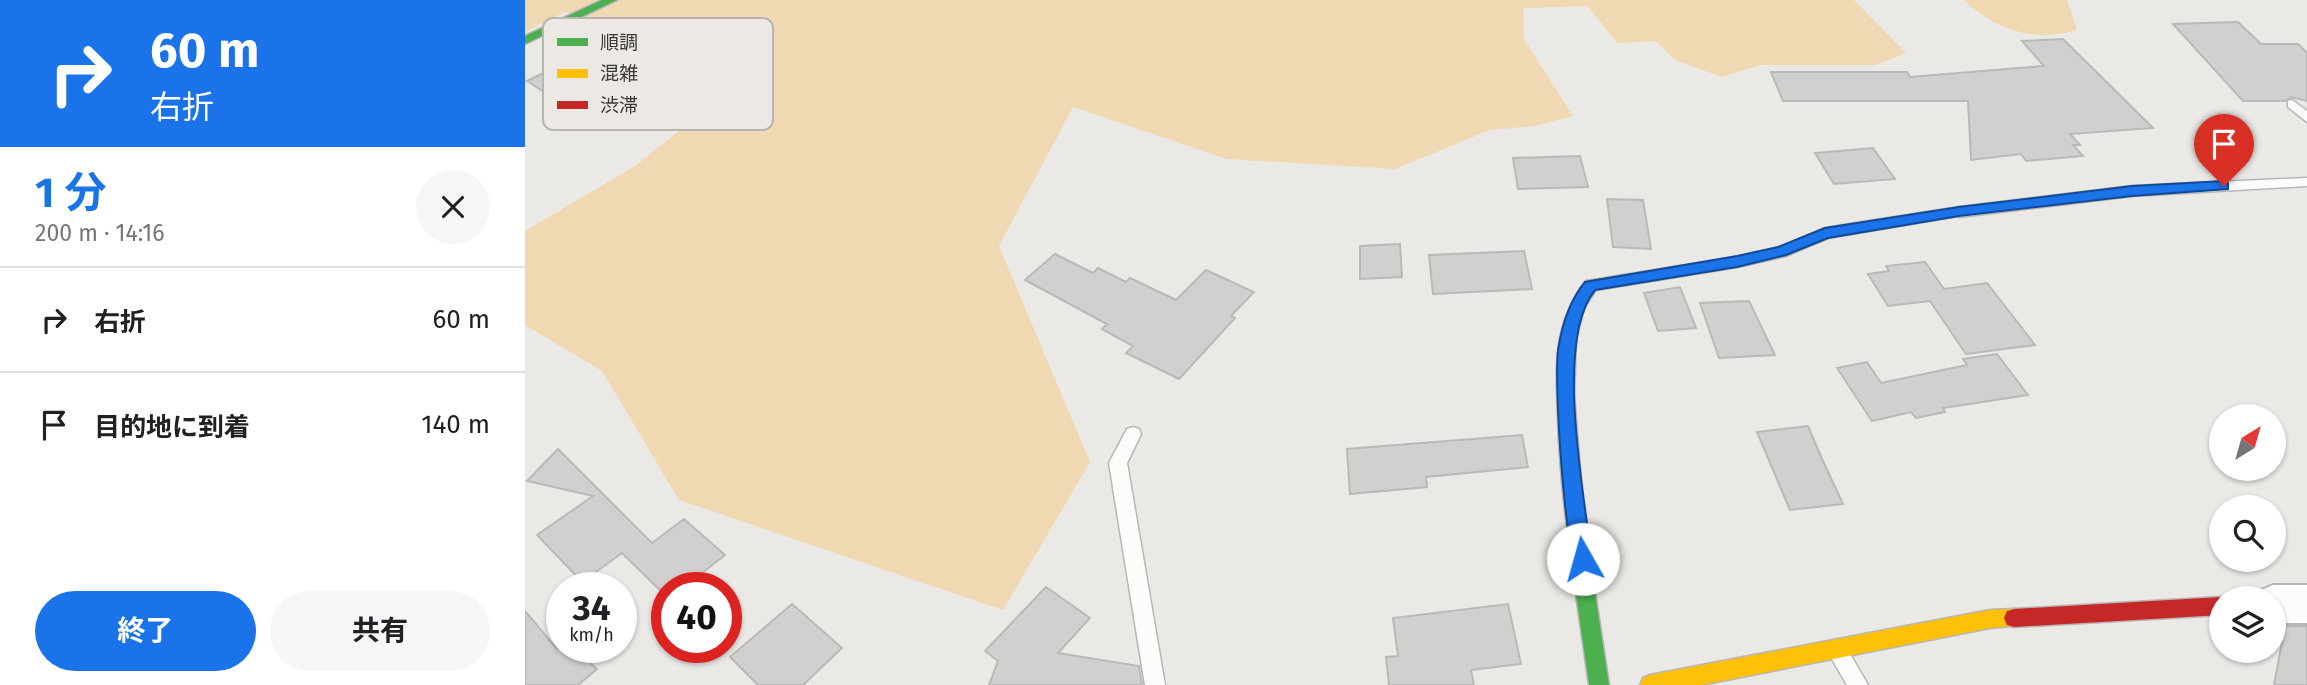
<!DOCTYPE html>
<html lang="ja">
<head>
<meta charset="utf-8">
<style>
	:root { --surface:#fff; --page:#f6f6f6; --text:#202124; --muted:#757577; --line:#e0e0e0; --accent:#1a73e8 }
	body { margin:0; font-family:"Fira Sans","Noto Sans JP",sans-serif; background:var(--page); color:var(--text); height:100vh; display:flex; flex-direction:column; font-size:26px; white-space:nowrap }
	* { box-sizing:border-box; margin:0 }
	p { font-size:23px; color:var(--muted) }
	.icon { flex:none; width:38px; height:38px; fill:none; stroke:currentColor; stroke-width:2; stroke-linecap:round; stroke-linejoin:round }
	.map { position:relative; flex:1; overflow:hidden }
	.drawer { display:flex; flex-direction:column; background:var(--surface); width:525px }
	.drawer>* { flex:none }
	.guide { background:#1a73e8; color:#fff; overflow:hidden }
	.needle { width:46px; rotate:37deg }
	.buttons { position:absolute; left:1684px; top:404px; display:grid; gap:14px }
	.buttons a { display:grid; place-items:center; width:77px; height:77px; border-radius:50%; background:var(--surface); box-shadow:0 2px 5px #0004; font-size:35px }
	.speed { position:absolute; left:21px; top:572px; display:flex; gap:14px; font-size:35px; font-weight:700; text-align:center }
	.speed>* { display:grid; place-content:center; width:91px; height:91px; border-radius:50%; background:var(--surface); box-shadow:0 2px 5px #0004; line-height:1 }
	.speed small { font-size:18px; font-weight:400 }
	.speed .limit { border:10px solid #d22; background:#fff; color:#111 }
	.pin { position:absolute; display:grid; place-items:center; width:60px; height:60px; color:#fff; margin:-72px -30px; border-radius:50% 50% 50% 0; rotate:-45deg; box-shadow:0 0 7px #0007 }
	.pin .icon { rotate:45deg }
	.me { position:absolute; width:77px; margin:-38px; rotate:353deg; stroke-linejoin:round; filter:drop-shadow(0 0 5px #0008) }
	.turn { display:flex; align-items:center; gap:24px; height:147px; padding:0 35px; font-size:32px }
	.turn .icon { width:91px; height:91px; stroke-width:2.5 }
	.turn b { display:block; font-size:49px; line-height:60px }
	.round { display:grid; place-items:center; flex:none; width:74px; height:74px; border-radius:37px; background:var(--page) }
	.headline { display:flex; align-items:center; justify-content:space-between; height:119px; padding:0 35px }
	h1 { font-size:42px; font-weight:700; line-height:52px; color:var(--accent) }
	.cta { display:flex; gap:14px; margin-top:auto; padding:14px 35px }
	.cta a { flex:1; height:80px; border-radius:42px; background:var(--accent); color:#fff; font-size:28px; font-weight:700; line-height:80px; text-align:center }
	.cta a+a { background:var(--page); color:var(--text) }
	ul { padding:0; list-style:none }
	li { display:flex; align-items:center; gap:21px; height:105px; padding:0 35px; border-top:2px solid var(--line) }
	li div { flex:1 }
	li b { display:block; font-size:26px }
	li em { font-style:normal }
	main { display:flex; flex:1; min-height:0 }
	.map>svg:first-child { display:block }
	.green { fill:#f0d8b3 }
	.building { fill:#d1d0ce; stroke:#bab9b7; stroke-width:2 }
	.lines { fill:none; stroke-linecap:round; stroke-linejoin:round }
	.lane-casing { stroke:#b8b7b5; stroke-width:3 }
	.street-casing { stroke:#b8b7b5; stroke-width:4 }
	.fast-casing { stroke:#b8b7b5; stroke-width:3 }
	.slow-casing { stroke:#b8b7b5; stroke-width:3 }
	.jam-casing { stroke:#b8b7b5; stroke-width:3 }
	.lane { fill:#fcfcfb; fill-rule:evenodd }
	.street { fill:#fcfcfb; fill-rule:evenodd }
	.fast { fill:#4caf50; fill-rule:evenodd }
	.slow { fill:#ffc107; fill-rule:evenodd }
	.jam { fill:#c62828; fill-rule:evenodd }
	.route { fill:#1a73e8; stroke:#114b97; stroke-width:2 }
	.key { fill:#ece9e5; stroke:#b7b4b1; stroke-width:2 }
	.key-label { font-size:19px; fill:#3a3937 }
</style>
</head>
<body>
<main>
<section class="drawer">
<div class="guide">
<div class="turn"><svg class="icon" aria-label="right" viewBox="0 0 24 24"><path d="M7 20v-9h11M14 6l5 5-5 5"/></svg><div><b>60 m</b>右折</div></div>
</div>
<div class="headline"><div><h1>1 分</h1><p>200 m · 14:16</p></div><a class="round"><svg class="icon" aria-label="close" viewBox="0 0 24 24"><path d="M6 6l12 12M18 6L6 18"/></svg></a></div>
<ul>
<li><svg class="icon" aria-label="right" viewBox="0 0 24 24"><path d="M7 20v-9h11M14 6l5 5-5 5"/></svg><div><b>右折</b></div><em>60 m</em></li>
<li><svg class="icon" aria-label="arrive" viewBox="0 0 24 24"><path d="M6 21V4h12l-3 4 3 4H6"/></svg><div><b>目的地に到着</b></div><em>140 m</em></li>
</ul>
<div class="cta"><a>終了</a><a>共有</a></div>
</section>
<div class="map">
<svg width="1782" height="685" viewBox="0 0 1782 685">
	<rect width="100%" height="100%" fill="#ebe9e6"/>
	<path class="green" d="M 0,0 L 1329,0 L 1381,53 L 1351,65 L 1235,65 L 1197,77 L 1152,61 L 1130,41 L 1092,43 L 1063,6 L 998,8 L 999,39 L 1048,116 L 1009,126 L 965,130 L 870,169 L 702,159 L 548,107 L 474,246 L 565,462 L 478,610 L 154,500 L 77,371 L 0,325 L 0,231 L 110,166 L 198,96 C 155,82 78,75 53,34 L 59,18 L 40,12 L 0,32 Z
		M 1438,0 L 1542,0 L 1552,30 C 1508,43 1472,30 1438,0 Z"/>
	<path class="building" d="M 1713,22 L 1736,44 L 1773,44 L 1782,53 L 1782,101 L 1766,97 L 1760,101 L 1718,101 L 1648,24 Z
		M 1538,39 L 1628,128 L 1545,134 L 1555,145 L 1548,145 L 1558,156 L 1501,161 L 1496,154 L 1446,160 L 1443,101 L 1258,101 L 1246,72 L 1382,72 L 1385,77 L 1519,66 L 1497,41 Z
		M 58,54 L 73,63 L 78,61 L 107,78 L 46,109 L 2,81 Z
		M 1348,148 L 1370,179 L 1309,184 L 1290,153 Z
		M 1055,156 L 1063,187 L 993,189 L 988,158 Z
		M 1082,199 L 1118,200 L 1126,249 L 1088,247 Z
		M 875,244 L 877,277 L 835,279 L 835,246 Z
		M 999,251 L 1007,289 L 908,294 L 904,255 Z
		M 530,254 L 568,273 L 573,268 L 601,282 L 605,278 L 651,300 L 681,270 L 729,292 L 706,316 L 710,318 L 654,379 L 601,353 L 608,346 L 577,329 L 582,324 L 500,280 Z
		M 1400,262 L 1419,289 L 1462,283 L 1510,345 L 1441,354 L 1405,301 L 1363,306 L 1343,274 L 1364,271 L 1361,266 Z
		M 1155,287 L 1171,328 L 1133,331 L 1119,293 Z
		M 1224,301 L 1250,355 L 1194,358 L 1175,303 Z
		M 1472,354 L 1503,395 L 1418,408 L 1420,412 L 1391,418 L 1386,412 L 1347,421 L 1312,368 L 1342,362 L 1356,383 L 1442,365 L 1438,359 Z
		M 1283,426 L 1297,459 L 1318,504 L 1265,510 L 1232,432 Z
		M 997,435 L 1003,467 L 901,477 L 902,487 L 825,494 L 822,449 Z
		M 33,449 L 127,543 L 159,519 L 200,555 L 158,588 L 142,588 L 142,597 L 97,553 L 57,582 L 12,535 L 68,496 L 2,481 Z
		M 521,587 L 565,618 L 533,653 L 614,666 L 617,685 L 464,685 L 473,661 L 460,651 Z
		M 267,604 L 317,648 L 278,685 L 233,685 L 205,657 Z
		M 983,604 L 996,664 L 946,670 L 949,685 L 864,685 L 861,657 L 873,656 L 868,618 Z
		M 0,611 L 31,648 L 47,648 L 72,669 L 53,685 L 0,685 Z
		M 1760,626 L 1782,626 L 1782,685 L 1749,685 Z"/>
	<g class="lines">
		<g class="lane-casing">
			<path id="lane" d="M 1767,100 L 1782,111 L 1782,122 L 1763,107 L 1763,101 Z
				M 1782,178 L 1782,186 L 1607,196 L 1434,217 L 1427,212 L 1434,207 L 1607,186 Z
				M 608,427 L 614,429 L 616,434 L 602,463 L 640,685 L 620,685 L 584,463 L 602,429 Z
				M 1314,644 L 1321,647 L 1343,685 L 1322,685 L 1304,654 L 1307,647 Z"/>
		</g>
		<g class="street-casing">
			<path id="street" d="M 1748,585 L 1782,585 L 1782,623 L 1748,623 L 1748,598 L 1730,598 L 1734,591 Z"/>
		</g>
		<g class="fast-casing">
			<path id="fast" d="M 77,0 L 92,0 L 0,44 L 0,36 Z
				M 1434,207 L 1441,212 L 1439,215 L 1303,238 L 1261,256 L 1212,267 L 1071,290 L 1059,308 L 1051,336 L 1049,395 L 1059,520 L 1084,685 L 1064,685 C 1052,597 1036,508 1033,419 C 1032,391 1030,361 1036,334 C 1040,315 1049,297 1061,281 L 1212,257 L 1253,248 L 1300,228 Z"/>
		</g>
		<g class="slow-casing">
			<path id="slow" d="M 1489,609 L 1496,611 L 1499,618 L 1496,625 L 1465,628 L 1176,685 L 1115,685 L 1118,678 L 1125,675 L 1465,610 Z"/>
		</g>
		<g class="jam-casing">
			<path id="jam" d="M 1696,597 L 1700,598 L 1696,598 L 1696,615 L 1489,627 L 1482,625 L 1479,618 L 1482,611 L 1489,609 Z"/>
		</g>
		<use href="#lane" class="lane"/>
		<use href="#street" class="street"/>
		<use href="#fast" class="fast"/>
		<use href="#slow" class="slow"/>
		<use href="#jam" class="jam"/>
	</g>
	<path class="route" d="M 1699,181 L 1703,183 L 1703,189 L 1607,196 L 1434,216 L 1303,238 L 1261,255 L 1212,267 L 1070,290 C 1029,340 1059,495 1067,559 L 1065,565 L 1058,567 L 1051,565 C 1039,538 1029,382 1033,350 C 1037,325 1044,301 1060,282 L 1212,256 L 1253,247 L 1300,228 L 1434,207 L 1607,186 Z"/>
	<rect x="18" y="18" width="230" height="112" rx="10" class="key"/>
	<rect x="32" y="38" width="31" height="8" fill="#4caf50"/>
	<rect x="32" y="69" width="31" height="9" fill="#ffc107"/>
	<rect x="32" y="101" width="31" height="8" fill="#c62828"/>
	<g class="key-label">
		<text x="75" y="49">順調</text>
		<text x="75" y="80">混雑</text>
		<text x="75" y="112">渋滞</text>
	</g>
</svg>
<div class="buttons">
<a><svg class="needle" viewBox="-14 -14 28 28"><path d="M0-13l5 13h-10z" fill="#e53935"/><path d="M0 13l5-13h-10z" fill="#757577"/></svg></a>
<a><svg class="icon" aria-label="search" viewBox="0 0 24 24"><circle cx="10" cy="10" r="6"/><path d="M15 15l6 6"/></svg></a>
<a><svg class="icon" aria-label="layers" viewBox="0 0 24 24"><path d="M12 4l9 5-9 5-9-5zM3 14l9 5 9-5"/></svg></a>
</div>
<div class="speed"><div>34<small>km/h</small></div><div class="limit">40</div></div>
<div class="pin" style="left:1699px;top:186px;background:#d93025"><svg class="icon" aria-label="arrive" viewBox="0 0 24 24"><path d="M6 21V4h12l-3 4 3 4H6"/></svg></div>
<svg class="me" style="left:1058px;top:559px" viewBox="-20 -20 40 40"><circle r="19" fill="#fff"/><path d="M0-13L10 11 0 6-10 11z" fill="#1a73e8"/></svg>
</div>
</main>
</body>
</html>
